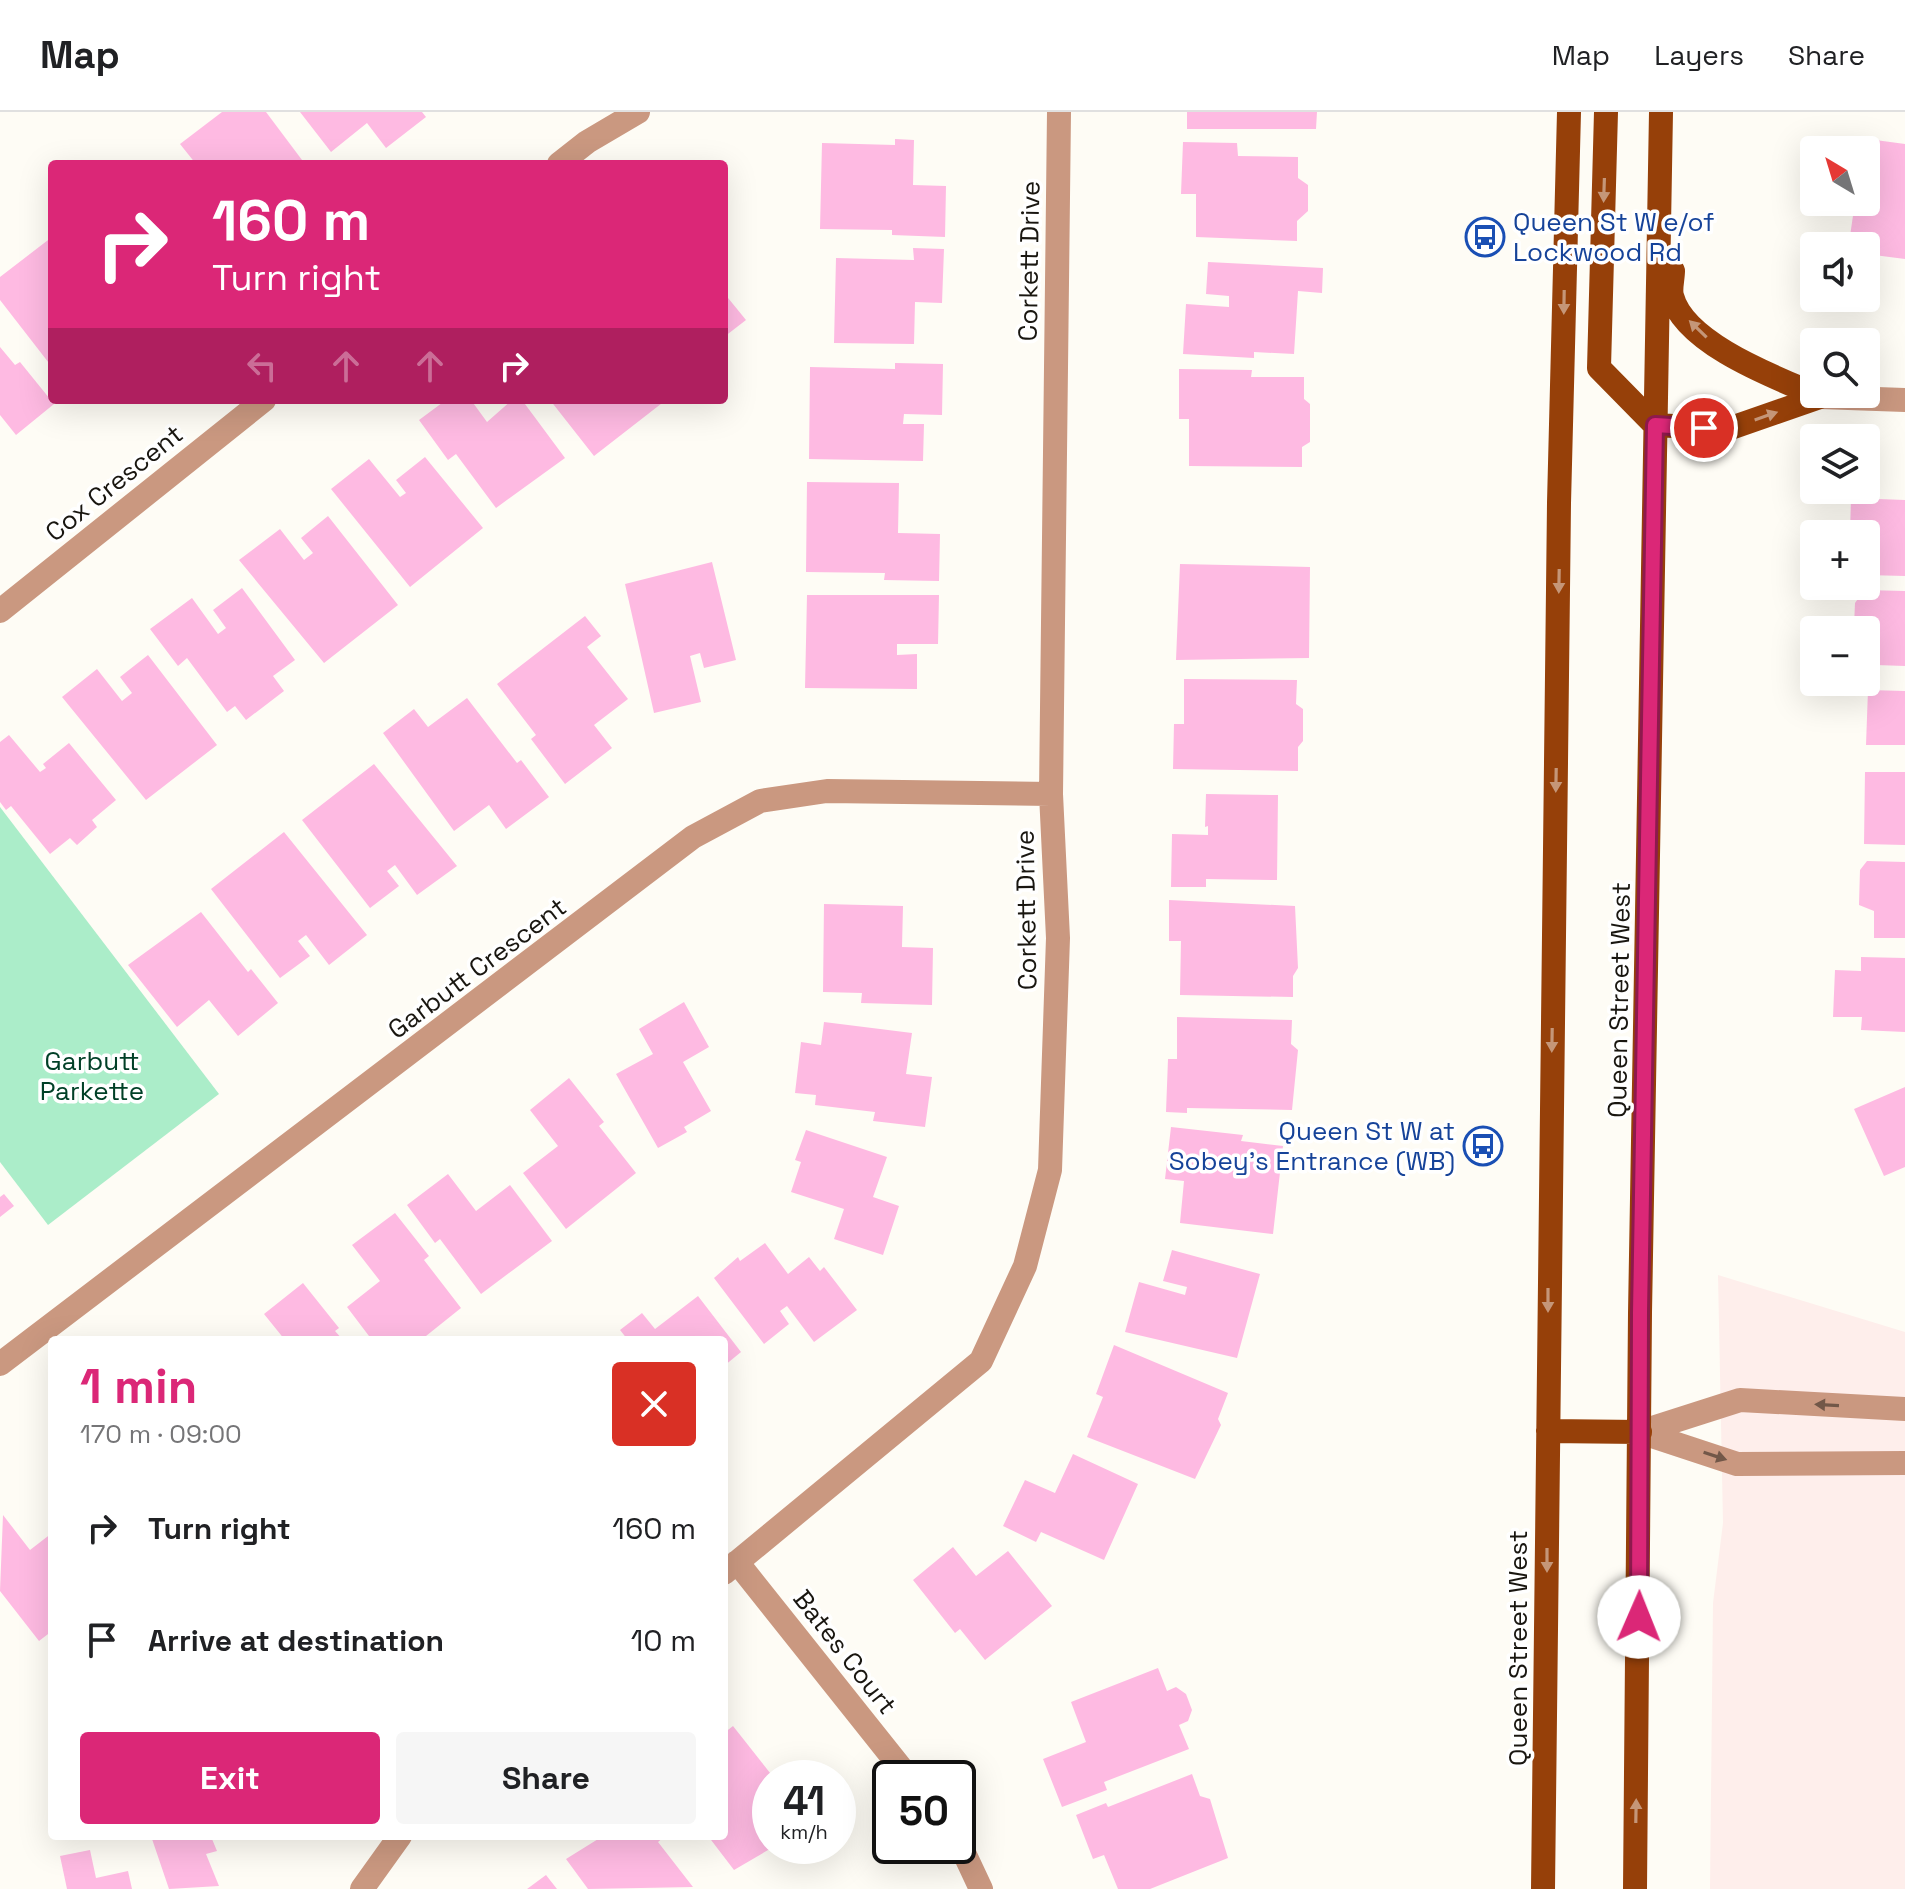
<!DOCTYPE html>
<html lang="en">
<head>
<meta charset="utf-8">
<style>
	:root { --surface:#fff; --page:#f6f6f6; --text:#202124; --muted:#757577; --line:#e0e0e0; --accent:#db2777 }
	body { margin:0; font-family:"Space Grotesk",sans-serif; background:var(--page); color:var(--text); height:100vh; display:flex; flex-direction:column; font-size:30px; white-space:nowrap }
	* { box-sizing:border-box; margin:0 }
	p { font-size:26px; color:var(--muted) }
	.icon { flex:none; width:44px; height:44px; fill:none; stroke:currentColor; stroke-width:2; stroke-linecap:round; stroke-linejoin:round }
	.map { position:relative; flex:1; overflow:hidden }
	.side { position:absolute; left:48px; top:1224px; width:680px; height:504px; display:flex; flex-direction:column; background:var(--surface); border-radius:8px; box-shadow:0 8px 32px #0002 }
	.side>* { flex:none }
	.guide { position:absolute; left:48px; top:48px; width:680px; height:244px; border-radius:8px; box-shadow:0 8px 32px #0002; background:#db2777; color:#fff; overflow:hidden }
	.needle { width:52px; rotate:322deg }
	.tools { position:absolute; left:1800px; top:24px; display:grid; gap:16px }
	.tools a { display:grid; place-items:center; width:80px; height:80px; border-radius:8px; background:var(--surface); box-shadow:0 8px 32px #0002; font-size:40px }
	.speed { position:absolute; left:752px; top:1648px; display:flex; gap:16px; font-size:40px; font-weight:700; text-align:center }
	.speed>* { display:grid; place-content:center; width:104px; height:104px; border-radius:50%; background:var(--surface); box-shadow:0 8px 32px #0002; line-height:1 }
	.speed small { font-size:20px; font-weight:400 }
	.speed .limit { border:4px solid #111; border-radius:12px; background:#fff; color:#111 }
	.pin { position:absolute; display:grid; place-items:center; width:68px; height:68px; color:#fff; margin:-34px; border:4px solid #fff; border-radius:50%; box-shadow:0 2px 8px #0007 }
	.me { position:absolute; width:88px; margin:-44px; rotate:1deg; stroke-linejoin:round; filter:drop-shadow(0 0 6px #0008) }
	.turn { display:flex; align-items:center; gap:28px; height:168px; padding:0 32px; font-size:36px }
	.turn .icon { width:104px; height:104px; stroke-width:2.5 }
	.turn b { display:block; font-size:56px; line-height:68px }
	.lanes { display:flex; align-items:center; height:76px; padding:0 32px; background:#0003; justify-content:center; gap:40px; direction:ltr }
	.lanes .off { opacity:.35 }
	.round { display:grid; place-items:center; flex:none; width:84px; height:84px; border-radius:8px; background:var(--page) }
	.summary { display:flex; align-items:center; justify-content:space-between; height:136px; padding:0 32px }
	h1 { font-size:48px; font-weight:700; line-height:60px; color:var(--accent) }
	.primary-button { display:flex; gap:16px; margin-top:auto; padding:16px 32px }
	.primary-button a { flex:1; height:92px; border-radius:8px; background:var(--accent); color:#fff; font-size:32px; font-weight:700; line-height:92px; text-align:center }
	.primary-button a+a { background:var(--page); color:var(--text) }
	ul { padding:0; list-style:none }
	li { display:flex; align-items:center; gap:24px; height:112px; padding:0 32px }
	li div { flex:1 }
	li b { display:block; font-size:30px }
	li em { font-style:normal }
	header { display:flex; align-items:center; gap:48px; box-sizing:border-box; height:112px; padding:0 40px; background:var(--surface); border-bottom:2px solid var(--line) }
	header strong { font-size:38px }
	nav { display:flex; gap:44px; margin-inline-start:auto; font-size:28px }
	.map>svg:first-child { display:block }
	.commercial { fill:#feeeeb }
	.green { fill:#abedc9 }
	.building { fill:#febae2 }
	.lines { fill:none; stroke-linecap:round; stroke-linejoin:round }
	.minor { stroke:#ca9880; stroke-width:24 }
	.major { stroke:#964009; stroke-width:24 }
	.oneway { fill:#c59678 }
	.oneway2 { fill:#725748 }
	.route-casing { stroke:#8e194d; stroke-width:20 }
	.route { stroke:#db2777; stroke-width:14 }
	.labels { text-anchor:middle; stroke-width:7; stroke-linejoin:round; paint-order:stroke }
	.transit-label { font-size:26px; fill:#164399; stroke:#fff; text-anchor:start }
	.street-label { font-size:26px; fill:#191610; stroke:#fff }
	.park-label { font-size:26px; fill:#014027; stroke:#fff }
</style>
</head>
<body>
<header>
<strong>Map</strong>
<nav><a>Map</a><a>Layers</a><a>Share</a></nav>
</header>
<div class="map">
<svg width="1905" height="1777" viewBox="0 0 1905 1777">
	<rect width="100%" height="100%" fill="#fefcf5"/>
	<path class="commercial" d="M 1718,1163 L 1905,1220 L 1905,1777 L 1710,1777 L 1713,1491 L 1723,1411 Z"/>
	<path class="green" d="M 0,695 L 219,982 L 48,1113 L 0,1050 Z"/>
	<path class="building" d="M 222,0 L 266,0 L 305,52 L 196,52 L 180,32 Z
		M 300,0 L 422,0 L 426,5 L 386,36 L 367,11 L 331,40 Z
		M 1187,0 L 1317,0 L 1316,17 L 1187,17 Z
		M 895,27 L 914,28 L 913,73 L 946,74 L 945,125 L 892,123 L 892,118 L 820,117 L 822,31 L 895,33 Z
		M 1868,27 L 1905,32 L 1905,147 L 1874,143 L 1875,135 L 1849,131 L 1855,90 L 1866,90 Z
		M 1183,30 L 1237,31 L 1238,44 L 1298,45 L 1298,66 L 1308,73 L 1308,99 L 1297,109 L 1297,129 L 1196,125 L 1196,82 L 1181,82 Z
		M 52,125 L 52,255 L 0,188 L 0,165 Z
		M 913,136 L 944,137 L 942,191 L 915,190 L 914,232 L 834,231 L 836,146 L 914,148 Z
		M 1208,150 L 1323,156 L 1322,181 L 1298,179 L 1294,242 L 1254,240 L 1254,246 L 1183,242 L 1186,192 L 1229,195 L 1229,184 L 1206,182 Z
		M 724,181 L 746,208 L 724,225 Z
		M 0,235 L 15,253 L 20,250 L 54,292 L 16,323 L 0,303 Z
		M 895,251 L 943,252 L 942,303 L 904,302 L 903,312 L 924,312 L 923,349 L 809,347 L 810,255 L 895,257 Z
		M 1179,257 L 1252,258 L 1251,265 L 1304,265 L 1304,287 L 1310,292 L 1310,330 L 1302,335 L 1302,355 L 1189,354 L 1189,307 L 1179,307 Z
		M 446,288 L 471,288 L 487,310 L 512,288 L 522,288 L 565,346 L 496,396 L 456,342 L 448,348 L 419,308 Z
		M 550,288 L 666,288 L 594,344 Z
		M 425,345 L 483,416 L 410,475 L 331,377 L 369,347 L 400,385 L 406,381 L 396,368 Z
		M 807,370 L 899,371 L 898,421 L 940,422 L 939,469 L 884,468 L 885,461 L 806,460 Z
		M 1851,386 L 1905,388 L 1905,464 L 1866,463 L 1866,422 L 1850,422 Z
		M 328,404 L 398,493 L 324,551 L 239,448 L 280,417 L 304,448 L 313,441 L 301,426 Z
		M 712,450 L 736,548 L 704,556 L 700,541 L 690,544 L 701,590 L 654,601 L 625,472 Z
		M 1180,452 L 1310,455 L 1309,546 L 1176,548 Z
		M 242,476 L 295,548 L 273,564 L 284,579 L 246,608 L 235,594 L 227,600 L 187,546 L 178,554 L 150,517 L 192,486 L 218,522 L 226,516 L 213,498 Z
		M 1864,478 L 1905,479 L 1905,554 L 1876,553 L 1876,525 L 1866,525 L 1866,518 L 1854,514 L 1855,491 Z
		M 807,483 L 939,483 L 938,532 L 897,532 L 897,543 L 917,542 L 917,577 L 805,576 Z
		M 585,504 L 601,524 L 587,535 L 628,587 L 594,613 L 612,636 L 565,672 L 531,627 L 536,623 L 497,572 Z
		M 148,543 L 217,633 L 146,688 L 62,585 L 97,557 L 122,589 L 132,581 L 120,565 Z
		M 1184,567 L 1297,568 L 1296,592 L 1303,597 L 1303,629 L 1298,635 L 1298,659 L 1173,657 L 1174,612 L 1184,612 Z
		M 1868,578 L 1905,579 L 1905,633 L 1866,633 Z
		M 467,586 L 517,651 L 521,648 L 549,685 L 506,717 L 489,693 L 454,719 L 383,621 L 414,597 L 428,615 Z
		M 9,623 L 40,660 L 46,656 L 43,652 L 69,631 L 116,688 L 92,708 L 97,715 L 77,733 L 70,726 L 50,742 L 11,694 L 6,698 L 0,690 L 0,630 Z
		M 374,652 L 457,754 L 417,783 L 395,753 L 387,759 L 399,774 L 370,796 L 302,708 Z
		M 1865,660 L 1905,660 L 1905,733 L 1864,732 Z
		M 1206,682 L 1278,683 L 1277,768 L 1206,767 L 1206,775 L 1171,775 L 1172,722 L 1208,723 L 1208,714 L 1205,715 Z
		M 284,720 L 367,823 L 329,853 L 306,823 L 298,829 L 310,844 L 280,866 L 211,777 Z
		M 1867,749 L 1905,750 L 1905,826 L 1874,826 L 1874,799 L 1859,793 L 1860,758 Z
		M 1169,788 L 1295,794 L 1298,856 L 1293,864 L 1293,885 L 1180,883 L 1181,829 L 1169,829 Z
		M 824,792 L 903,794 L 902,835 L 933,836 L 932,893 L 861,891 L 862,881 L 823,880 Z
		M 201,800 L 248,860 L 251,857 L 278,891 L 238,924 L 209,888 L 177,915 L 128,853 Z
		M 1861,845 L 1905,846 L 1905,920 L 1861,918 L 1862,905 L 1833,905 L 1835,858 L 1861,859 Z
		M 684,890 L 709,935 L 683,950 L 711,999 L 684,1015 L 687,1020 L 658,1036 L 616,962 L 653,942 L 639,917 Z
		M 1177,905 L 1292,908 L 1291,932 L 1298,938 L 1292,998 L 1187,996 L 1187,1001 L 1166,1000 L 1168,947 L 1177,947 Z
		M 824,910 L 912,921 L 906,962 L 932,965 L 925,1015 L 873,1009 L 875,1000 L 815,993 L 816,983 L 795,981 L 801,930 L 821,933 Z
		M 569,966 L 604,1010 L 599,1014 L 636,1061 L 566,1117 L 523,1061 L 558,1034 L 530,998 Z
		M 1905,975 L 1905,1055 L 1884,1064 L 1854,997 Z
		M 1171,1015 L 1243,1023 L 1241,1029 L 1283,1034 L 1273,1122 L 1180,1111 L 1184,1069 L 1165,1067 Z
		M 806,1018 L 887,1045 L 873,1085 L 899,1094 L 883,1143 L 834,1127 L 844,1097 L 791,1080 L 801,1050 L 795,1048 Z
		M 448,1062 L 476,1099 L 510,1073 L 552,1129 L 481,1182 L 440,1127 L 435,1131 L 407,1093 Z
		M 4,1082 L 14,1094 L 0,1105 L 0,1085 Z
		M 395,1101 L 429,1144 L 424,1148 L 461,1196 L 421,1228 L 372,1228 L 347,1195 L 380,1169 L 352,1133 Z
		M 765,1131 L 788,1162 L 809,1145 L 820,1159 L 824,1155 L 857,1198 L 814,1230 L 787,1194 L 780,1199 L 789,1212 L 764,1232 L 714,1166 L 738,1145 L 740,1149 Z
		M 1172,1138 L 1260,1162 L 1237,1246 L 1125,1220 L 1139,1170 L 1185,1183 L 1187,1175 L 1163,1169 Z
		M 303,1171 L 339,1216 L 335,1219 L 343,1228 L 285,1228 L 264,1202 Z
		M 698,1184 L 741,1240 L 724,1254 L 724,1228 L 628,1228 L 620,1218 L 642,1201 L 655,1217 Z
		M 1114,1233 L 1228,1281 L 1218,1307 L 1221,1313 L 1195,1367 L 1087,1325 L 1103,1285 L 1096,1282 Z
		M 1073,1342 L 1138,1372 L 1104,1448 L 1041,1420 L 1036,1430 L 1003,1414 L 1025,1368 L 1055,1381 Z
		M 3,1403 L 30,1438 L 52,1421 L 52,1519 L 39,1529 L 0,1479 Z
		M 953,1435 L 976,1464 L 1008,1439 L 1052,1494 L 985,1548 L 960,1517 L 955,1521 L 913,1468 Z
		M 1158,1556 L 1167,1579 L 1176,1575 L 1186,1582 L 1192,1598 L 1188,1609 L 1179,1613 L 1189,1637 L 1104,1670 L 1107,1678 L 1062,1695 L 1043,1647 L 1086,1630 L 1071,1590 Z
		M 733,1614 L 774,1666 L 770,1666 L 770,1734 L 775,1734 L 734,1758 L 708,1724 L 724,1724 L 724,1621 Z
		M 1192,1662 L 1200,1684 L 1210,1687 L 1228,1746 L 1150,1777 L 1118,1777 L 1104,1743 L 1093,1747 L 1076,1703 L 1106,1691 L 1108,1695 Z
		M 151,1724 L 220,1724 L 212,1727 L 217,1739 L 206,1742 L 219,1774 L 169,1777 Z
		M 603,1724 L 665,1724 L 658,1730 L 693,1775 L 588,1777 L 566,1747 Z
		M 90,1738 L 96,1766 L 128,1759 L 132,1777 L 67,1777 L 60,1744 Z
		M 546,1763 L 557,1777 L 527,1777 Z"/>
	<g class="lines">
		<path class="minor" d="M 559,52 L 587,30 L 638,0
			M 1820,285 L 1905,288
			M 0,499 L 264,288
			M 0,1252 L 693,725 L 760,689 L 827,679 L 1051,682
			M 1640,1320 L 1740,1288 L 1905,1297
			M 1640,1320 L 1737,1352 L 1905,1351
			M 737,1450 L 909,1666
			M 724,1461 L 981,1249 L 1025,1154 L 1050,1058 L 1058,826 L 1051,682 L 1059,0
			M 958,1728 L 981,1777
			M 362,1777 L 400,1724"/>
		<path class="major" d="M 1606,0 L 1599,256 L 1655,313 L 1728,317 L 1820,285
			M 1673,159 C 1673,166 1670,177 1672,184 C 1684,231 1774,265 1814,282
			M 1548,1319 L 1640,1320
			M 1543,1777 L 1559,391 L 1569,0
			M 1635,1777 L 1640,1201 L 1661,0"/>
	</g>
	<defs><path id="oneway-solid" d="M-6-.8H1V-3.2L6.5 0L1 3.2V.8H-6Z" transform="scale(2)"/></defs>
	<g class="oneway">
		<use href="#oneway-solid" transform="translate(1604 78) rotate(92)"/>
		<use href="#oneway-solid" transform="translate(1564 190) rotate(91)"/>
		<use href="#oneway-solid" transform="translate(1698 217) rotate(-136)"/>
		<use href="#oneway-solid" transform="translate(1766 304) rotate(-19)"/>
		<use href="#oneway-solid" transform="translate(1559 469) rotate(91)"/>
		<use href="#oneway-solid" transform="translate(1556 668) rotate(91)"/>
		<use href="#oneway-solid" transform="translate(1552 928) rotate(91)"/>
		<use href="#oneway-solid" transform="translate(1548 1188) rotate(90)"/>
		<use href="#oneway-solid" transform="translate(1547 1448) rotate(90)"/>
		<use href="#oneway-solid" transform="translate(1636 1699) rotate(-89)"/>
	</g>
	<g class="oneway2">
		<use href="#oneway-solid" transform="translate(1827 1293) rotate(-177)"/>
		<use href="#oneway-solid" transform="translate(1715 1344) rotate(18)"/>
	</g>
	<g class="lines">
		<g class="route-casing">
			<path id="route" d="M 1639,1505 L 1640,1201 L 1655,313 L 1704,316"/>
		</g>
		<use href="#route" class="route"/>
	</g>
	<defs>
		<g id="bus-ring" transform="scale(2)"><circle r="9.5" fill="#fff" stroke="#1a4fb4" stroke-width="1.5"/><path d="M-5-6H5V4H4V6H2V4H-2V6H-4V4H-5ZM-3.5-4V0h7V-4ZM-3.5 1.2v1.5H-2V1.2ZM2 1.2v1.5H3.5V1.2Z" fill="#1a4fb4"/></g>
	</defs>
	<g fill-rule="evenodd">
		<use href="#bus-ring" x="1485" y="125"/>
		<use href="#bus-ring" x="1483" y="1034"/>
	</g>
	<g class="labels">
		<g class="transit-label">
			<text x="1513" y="119">Queen St W e/of<tspan x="1513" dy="30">Lockwood Rd</tspan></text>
			<text x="1455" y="1028" text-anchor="end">Queen St W at<tspan x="1455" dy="30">Sobey's Entrance (WB)</tspan></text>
		</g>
		<g class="street-label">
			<text transform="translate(1029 149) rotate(-89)" y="9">Corkett Drive</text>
			<text transform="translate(114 371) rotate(-39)" y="9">Cox Crescent</text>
			<text transform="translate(1026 798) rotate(-91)" y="9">Corkett Drive</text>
			<text transform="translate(477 856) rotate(-37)" y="9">Garbutt Crescent</text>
			<text transform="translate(1619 888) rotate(-89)" y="9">Queen Street West</text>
			<text transform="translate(1518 1536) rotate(-90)" y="9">Queen Street West</text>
			<text transform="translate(845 1540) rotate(52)" y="9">Bates Court</text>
		</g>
		<g class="park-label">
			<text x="92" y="958">Garbutt<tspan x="92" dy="30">Parkette</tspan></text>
		</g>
	</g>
</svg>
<div class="tools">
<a><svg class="needle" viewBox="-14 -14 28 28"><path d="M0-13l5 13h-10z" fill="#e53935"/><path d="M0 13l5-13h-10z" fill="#757577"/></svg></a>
<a><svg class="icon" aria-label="sound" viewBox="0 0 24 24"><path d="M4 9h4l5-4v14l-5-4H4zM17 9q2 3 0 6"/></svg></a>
<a><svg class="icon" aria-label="search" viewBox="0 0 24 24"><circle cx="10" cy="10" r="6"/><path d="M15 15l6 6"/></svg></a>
<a><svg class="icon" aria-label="layers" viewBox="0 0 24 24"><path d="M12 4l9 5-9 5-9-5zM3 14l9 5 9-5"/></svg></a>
<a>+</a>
<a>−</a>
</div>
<div class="speed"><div>41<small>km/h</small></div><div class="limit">50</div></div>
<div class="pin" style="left:1704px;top:316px;background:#d93025"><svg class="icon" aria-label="arrive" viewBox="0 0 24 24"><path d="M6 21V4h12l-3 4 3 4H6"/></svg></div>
<svg class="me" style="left:1639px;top:1505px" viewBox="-20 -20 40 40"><circle r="19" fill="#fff"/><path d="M0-13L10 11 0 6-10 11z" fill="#db2777"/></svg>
<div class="guide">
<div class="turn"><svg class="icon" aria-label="right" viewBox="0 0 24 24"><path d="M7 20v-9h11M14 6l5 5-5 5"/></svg><div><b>160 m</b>Turn right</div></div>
<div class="lanes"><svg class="icon off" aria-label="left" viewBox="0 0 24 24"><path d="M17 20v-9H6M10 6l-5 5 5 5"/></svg><svg class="icon off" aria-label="ahead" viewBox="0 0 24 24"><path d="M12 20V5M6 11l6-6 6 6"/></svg><svg class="icon off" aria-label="ahead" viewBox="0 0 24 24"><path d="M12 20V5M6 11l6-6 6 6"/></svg><svg class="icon" aria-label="right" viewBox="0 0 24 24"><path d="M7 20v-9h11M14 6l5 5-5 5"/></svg></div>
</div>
<section class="side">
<div class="summary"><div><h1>1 min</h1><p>170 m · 09:00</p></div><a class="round" style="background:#d93025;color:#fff"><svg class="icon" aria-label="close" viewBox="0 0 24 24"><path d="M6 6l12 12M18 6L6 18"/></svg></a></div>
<ul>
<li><svg class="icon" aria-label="right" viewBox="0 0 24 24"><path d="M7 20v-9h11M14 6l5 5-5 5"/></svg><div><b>Turn right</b></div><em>160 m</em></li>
<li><svg class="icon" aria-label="arrive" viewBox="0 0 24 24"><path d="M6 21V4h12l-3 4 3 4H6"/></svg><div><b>Arrive at destination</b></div><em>10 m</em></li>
</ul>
<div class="primary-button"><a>Exit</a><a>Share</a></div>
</section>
</div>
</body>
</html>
